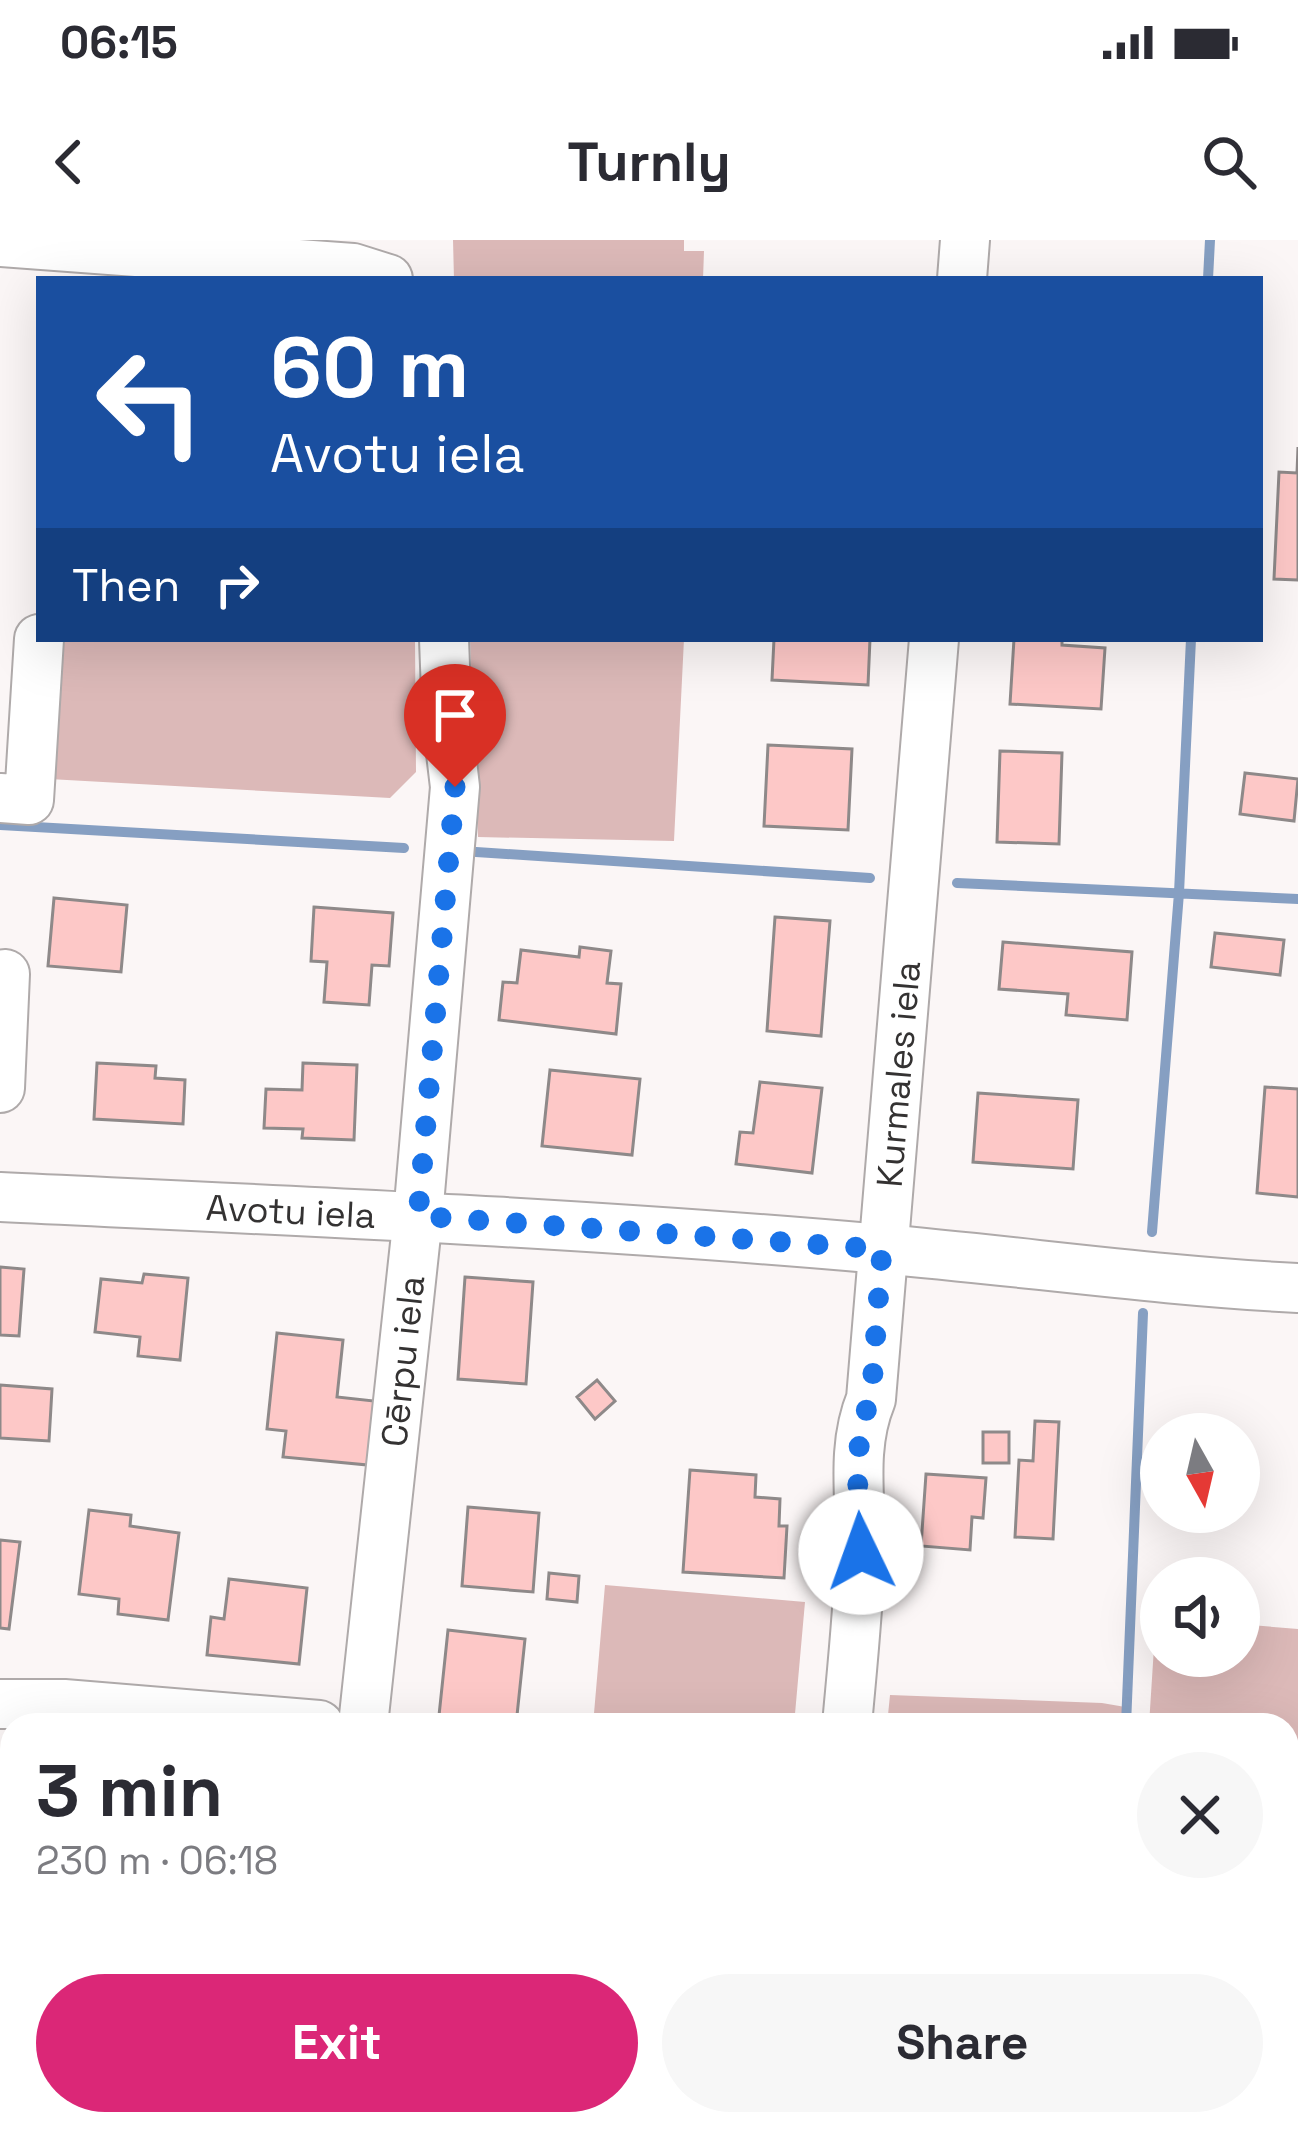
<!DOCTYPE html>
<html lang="en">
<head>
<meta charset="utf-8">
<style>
	:root { --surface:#fff; --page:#f7f7f7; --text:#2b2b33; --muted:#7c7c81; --accent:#db2777 }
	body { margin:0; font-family:"Space Grotesk",sans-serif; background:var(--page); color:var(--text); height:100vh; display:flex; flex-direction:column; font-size:45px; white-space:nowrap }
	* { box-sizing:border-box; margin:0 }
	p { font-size:39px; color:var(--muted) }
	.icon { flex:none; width:66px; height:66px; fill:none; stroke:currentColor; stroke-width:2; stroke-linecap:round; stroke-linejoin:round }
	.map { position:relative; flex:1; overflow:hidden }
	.side { position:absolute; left:0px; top:1473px; width:1299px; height:423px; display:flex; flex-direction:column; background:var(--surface); border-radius:36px 36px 0 0; box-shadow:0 12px 48px #0002 }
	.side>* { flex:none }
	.top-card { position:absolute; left:36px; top:36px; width:1227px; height:366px; border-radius:0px; box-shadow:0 12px 48px #0002; background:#1a4fa0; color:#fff; overflow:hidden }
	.needle { width:78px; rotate:172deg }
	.tools { position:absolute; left:1140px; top:1173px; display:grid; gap:24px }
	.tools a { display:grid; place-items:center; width:120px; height:120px; border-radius:50%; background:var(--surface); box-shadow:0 12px 48px #0002; font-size:60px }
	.pin { position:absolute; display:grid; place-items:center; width:102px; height:102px; color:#fff; margin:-123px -51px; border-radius:50% 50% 50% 0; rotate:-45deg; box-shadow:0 0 12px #0007 }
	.pin .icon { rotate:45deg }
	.me { position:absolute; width:132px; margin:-66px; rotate:357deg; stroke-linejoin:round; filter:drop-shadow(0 0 9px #0008) }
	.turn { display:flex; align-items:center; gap:42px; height:252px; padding:0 36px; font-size:54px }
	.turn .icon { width:156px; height:156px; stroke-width:2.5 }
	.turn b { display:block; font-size:84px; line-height:102px }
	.then { display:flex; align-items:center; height:114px; padding:0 36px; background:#0003; gap:24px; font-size:45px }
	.round { display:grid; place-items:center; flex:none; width:126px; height:126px; border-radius:63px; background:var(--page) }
	.head { display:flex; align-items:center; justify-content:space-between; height:204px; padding:0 36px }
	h1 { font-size:72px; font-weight:700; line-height:90px }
	.cta { display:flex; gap:24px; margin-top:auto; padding:24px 36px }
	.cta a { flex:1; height:138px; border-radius:72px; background:var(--accent); color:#fff; font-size:48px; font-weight:700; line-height:138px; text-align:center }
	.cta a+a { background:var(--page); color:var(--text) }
	.status { display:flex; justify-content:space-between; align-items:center; height:84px; padding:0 60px; background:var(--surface); direction:ltr }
	.status svg { height:33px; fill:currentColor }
	header { display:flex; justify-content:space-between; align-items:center; height:156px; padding:0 36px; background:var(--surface); font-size:54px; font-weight:700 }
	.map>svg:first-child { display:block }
	.green { fill:#dcb9b8 }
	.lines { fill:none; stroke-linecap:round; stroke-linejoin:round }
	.stream { stroke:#869fc2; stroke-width:10 }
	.building { fill:#fdc8c7; stroke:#8e8989; stroke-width:3 }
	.minor-casing { stroke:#afaaaa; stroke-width:52 }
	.minor { stroke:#fff; stroke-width:48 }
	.route { stroke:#1a73e8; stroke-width:21; stroke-dasharray:0 37.8 }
	.labels { text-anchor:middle; stroke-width:10; stroke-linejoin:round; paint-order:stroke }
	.street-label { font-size:36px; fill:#343232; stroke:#fbf6f6 }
</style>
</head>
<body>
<div class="status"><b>06:15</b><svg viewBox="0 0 49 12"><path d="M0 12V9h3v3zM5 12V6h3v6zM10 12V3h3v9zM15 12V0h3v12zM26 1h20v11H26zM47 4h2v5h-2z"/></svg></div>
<header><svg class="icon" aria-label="back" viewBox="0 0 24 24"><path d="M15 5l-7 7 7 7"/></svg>Turnly<svg class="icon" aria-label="search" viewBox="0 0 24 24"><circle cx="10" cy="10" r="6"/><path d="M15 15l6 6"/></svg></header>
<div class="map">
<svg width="1298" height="1895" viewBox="0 0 1298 1895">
	<rect width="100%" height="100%" fill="#fbf6f6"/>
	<path class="green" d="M 453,0 L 684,0 L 684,11 L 704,11 L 703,39 L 454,39 Z
		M 56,399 L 415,400 L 416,532 L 390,558 L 49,539 Z
		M 470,399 L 684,399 L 674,601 L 478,597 Z
		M 605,1345 L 805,1362 L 794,1485 L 593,1485 Z
		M 1156,1376 L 1161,1376 L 1161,1416 L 1239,1416 L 1239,1384 L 1298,1389 L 1298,1522 L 1287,1521 L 1287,1485 L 1149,1485 Z
		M 890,1455 L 1102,1463 L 1131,1468 L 1130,1485 L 887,1485 Z
		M 223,1884 L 586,1884 L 586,1895 L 222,1895 Z"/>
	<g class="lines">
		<path class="stream" d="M 1208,39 L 1210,0
			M 0,585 L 404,608
			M 476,612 L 870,638
			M 957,643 L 1298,659
			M 1152,992 L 1179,653 L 1191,399
			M 1126,1485 L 1143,1073
			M 0,1734 L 12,1735
			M 1105,1895 L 1106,1884"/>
	</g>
	<path class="building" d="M 1298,207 L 1298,340 L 1274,339 L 1279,232 L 1297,233 Z
		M 774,399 L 870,399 L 868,445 L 772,440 Z
		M 1014,399 L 1062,399 L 1062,405 L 1105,408 L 1101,469 L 1010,464 Z
		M 768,505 L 852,509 L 848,590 L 764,586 Z
		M 1000,511 L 1062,513 L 1059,604 L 997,602 Z
		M 1245,533 L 1298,539 L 1294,581 L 1240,574 Z
		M 54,658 L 127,665 L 121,732 L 48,726 Z
		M 314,667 L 393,673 L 389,726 L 372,725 L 369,765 L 324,762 L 327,722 L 311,721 Z
		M 775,677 L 830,681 L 821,796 L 767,791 Z
		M 1215,693 L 1284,700 L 1280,735 L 1211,727 Z
		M 1003,702 L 1132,712 L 1127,780 L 1066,775 L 1068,754 L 999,749 Z
		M 580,707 L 611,711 L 607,743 L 621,744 L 616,794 L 499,780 L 503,742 L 517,743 L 521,710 L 579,717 Z
		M 97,823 L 156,826 L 155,838 L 185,840 L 183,884 L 94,879 Z
		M 303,823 L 357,825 L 354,900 L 302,898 L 303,889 L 264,888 L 266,849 L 302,850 Z
		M 550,830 L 640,839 L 632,915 L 542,906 Z
		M 760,842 L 822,848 L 812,933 L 736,924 L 740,892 L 753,893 Z
		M 1265,847 L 1298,849 L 1298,957 L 1257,953 Z
		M 978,853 L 1078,860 L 1073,929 L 973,922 Z
		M 0,1027 L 24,1029 L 19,1096 L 0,1095 Z
		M 144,1034 L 188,1038 L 180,1120 L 138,1116 L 140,1097 L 95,1092 L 101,1039 L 142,1043 Z
		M 465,1037 L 533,1042 L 526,1144 L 458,1139 Z
		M 277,1093 L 343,1100 L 337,1157 L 374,1161 L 368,1225 L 283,1217 L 286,1191 L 267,1189 Z
		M 597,1140 L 615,1161 L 595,1179 L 577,1157 Z
		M 0,1145 L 52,1149 L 49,1201 L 0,1198 Z
		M 1035,1181 L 1059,1182 L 1053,1299 L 1015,1297 L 1019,1220 L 1033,1221 Z
		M 983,1192 L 1009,1192 L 1009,1223 L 983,1223 Z
		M 690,1230 L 756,1235 L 755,1257 L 780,1259 L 779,1286 L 787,1286 L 784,1338 L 683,1332 Z
		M 926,1234 L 986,1238 L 983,1278 L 972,1277 L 970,1310 L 921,1306 Z
		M 468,1267 L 539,1273 L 533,1352 L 462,1346 Z
		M 89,1270 L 131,1275 L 130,1286 L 179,1293 L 168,1380 L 118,1374 L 119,1359 L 79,1354 Z
		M 0,1300 L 20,1302 L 9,1389 L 0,1388 Z
		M 549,1333 L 579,1336 L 577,1362 L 547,1359 Z
		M 229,1339 L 307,1348 L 299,1424 L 207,1415 L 211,1377 L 224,1379 Z
		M 448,1390 L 525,1399 L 516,1485 L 438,1485 Z
		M 0,1533 L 12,1534 L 12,1623 L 0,1623 Z
		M 1288,1721 L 1298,1722 L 1296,1823 L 1287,1822 Z
		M 1034,1884 L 1075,1884 L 1075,1895 L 1035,1895 Z"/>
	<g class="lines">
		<g class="minor-casing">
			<g id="minor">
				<path d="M 0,2 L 353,28 L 388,39"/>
				<path d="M 962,39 L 965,0"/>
				<path d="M 0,558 L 29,560 L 39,399"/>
				<path d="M 0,848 L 5,734"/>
				<path id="s1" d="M 0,957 C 294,971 588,983 881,1009 C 1020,1021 1158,1041 1298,1048"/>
				<path d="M 0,1464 L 64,1464 L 319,1485"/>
				<path id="s2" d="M 363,1485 L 418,976 L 455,547 L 447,479 L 444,399"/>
				<path id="s3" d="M 847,1485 C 852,1429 858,1373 860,1317 C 862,1263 850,1210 871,1159 L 934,399"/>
				<path d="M 814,1895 L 815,1884"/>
			</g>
		</g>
		<use href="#minor" class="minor"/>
	</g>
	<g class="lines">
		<path class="route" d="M 455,547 L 418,976 L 882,1009 L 871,1160 L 860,1184 L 857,1266 L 861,1312"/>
	</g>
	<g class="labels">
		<g class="street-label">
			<text dy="13" stroke="none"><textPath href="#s3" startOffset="654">Kurmales iela</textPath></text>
			<text dy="13" stroke="none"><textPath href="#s1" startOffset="291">Avotu iela</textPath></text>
			<text dy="13" stroke="none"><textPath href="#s2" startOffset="366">Cērpu iela</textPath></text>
		</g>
	</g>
</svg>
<div class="tools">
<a><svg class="needle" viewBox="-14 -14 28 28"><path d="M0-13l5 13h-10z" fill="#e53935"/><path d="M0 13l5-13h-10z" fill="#7c7c81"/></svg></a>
<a><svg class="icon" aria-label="sound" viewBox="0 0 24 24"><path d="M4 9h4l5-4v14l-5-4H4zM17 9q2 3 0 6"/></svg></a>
</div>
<div class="pin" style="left:455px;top:547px;background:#d93025"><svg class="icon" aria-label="arrive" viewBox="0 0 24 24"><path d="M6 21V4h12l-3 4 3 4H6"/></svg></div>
<svg class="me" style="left:861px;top:1312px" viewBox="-20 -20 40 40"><circle r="19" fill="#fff"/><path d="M0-13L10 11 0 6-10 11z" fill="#1a73e8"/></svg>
<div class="top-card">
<div class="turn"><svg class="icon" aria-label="left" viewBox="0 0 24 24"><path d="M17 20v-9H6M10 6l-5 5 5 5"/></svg><div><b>60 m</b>Avotu iela</div></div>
<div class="then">Then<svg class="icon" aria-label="right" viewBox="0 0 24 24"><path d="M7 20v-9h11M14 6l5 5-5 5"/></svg></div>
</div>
<section class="side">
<div class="head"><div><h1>3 min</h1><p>230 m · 06:18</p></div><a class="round"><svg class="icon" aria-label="close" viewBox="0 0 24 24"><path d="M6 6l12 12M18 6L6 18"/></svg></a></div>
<div class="cta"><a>Exit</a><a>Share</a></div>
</section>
</div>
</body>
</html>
